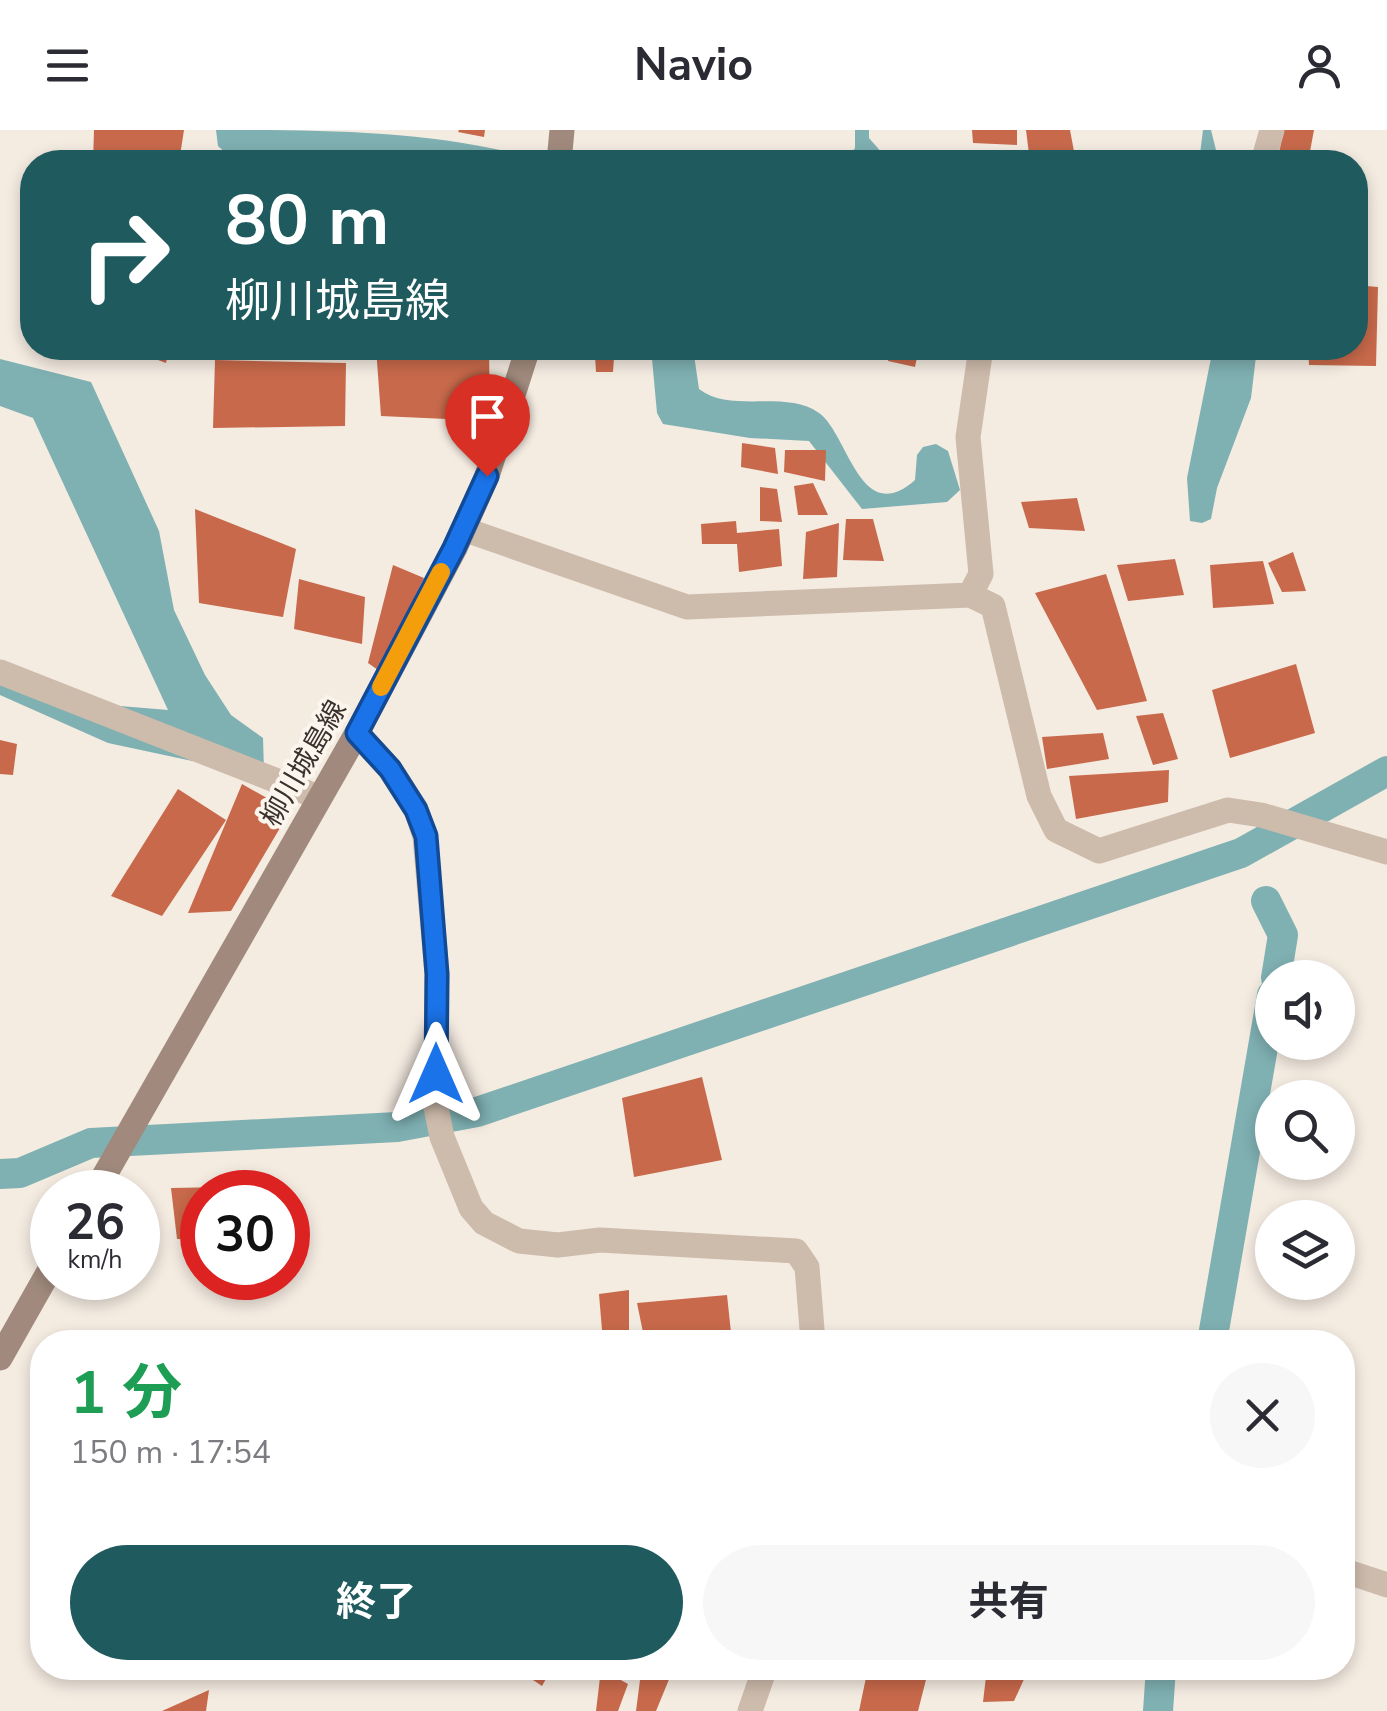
<!DOCTYPE html>
<html lang="ja">
<head>
<meta charset="utf-8">
<style>
	:root { --surface:#fff; --page:#f7f7f7; --text:#2b2b33; --muted:#7c7c81; --accent:#1f5a5e }
	body { margin:0; font-family:"Nunito Sans","Noto Sans JP",sans-serif; background:var(--page); color:var(--text); height:100vh; display:flex; flex-direction:column; font-size:38px; white-space:nowrap }
	* { box-sizing:border-box; margin:0 }
	p { font-size:32px; color:var(--muted) }
	.icon { flex:none; width:55px; height:55px; fill:none; stroke:currentColor; stroke-width:2; stroke-linecap:round; stroke-linejoin:round }
	.map { position:relative; flex:1; overflow:hidden }
	.drawer { position:absolute; left:30px; top:1200px; width:1325px; height:350px; display:flex; flex-direction:column; background:var(--surface); border-radius:40px; box-shadow:0 5px 15px #0003 }
	.drawer>* { flex:none }
	.guide { position:absolute; left:20px; top:20px; width:1348px; height:210px; border-radius:40px; box-shadow:0 5px 15px #0003; background:#1f5a5e; color:#fff; overflow:hidden }
	.fabs { position:absolute; left:1255px; top:830px; display:grid; gap:20px }
	.fabs a { display:grid; place-items:center; width:100px; height:100px; border-radius:50%; background:var(--surface); box-shadow:0 5px 15px #0003; font-size:50px }
	.speed { position:absolute; left:30px; top:1040px; display:flex; gap:20px; font-size:50px; font-weight:700; text-align:center }
	.speed>* { display:grid; place-content:center; width:130px; height:130px; border-radius:50%; background:var(--surface); box-shadow:0 5px 15px #0003; line-height:1 }
	.speed small { font-size:25px; font-weight:400 }
	.speed .limit { border:15px solid #d22; background:#fff; color:#111 }
	.pin { position:absolute; display:grid; place-items:center; width:85px; height:85px; color:#fff; margin:-102px -42px; border-radius:50% 50% 50% 0; rotate:-45deg; box-shadow:0 0 10px #0007 }
	.pin .icon { rotate:45deg }
	.me { position:absolute; width:110px; margin:-55px; rotate:0deg; stroke-linejoin:round; filter:drop-shadow(0 0 8px #0008) }
	.turn { display:flex; align-items:center; gap:35px; height:210px; padding:0 40px; font-size:45px }
	.turn .icon { width:130px; height:130px; stroke-width:2.5 }
	.turn b { display:block; font-size:70px; line-height:85px }
	.round { display:grid; place-items:center; flex:none; width:105px; height:105px; border-radius:52px; background:var(--page) }
	.summary { display:flex; align-items:center; justify-content:space-between; height:170px; padding:0 40px }
	h1 { font-size:60px; font-weight:700; line-height:75px; color:#1e9e55 }
	.cta { display:flex; gap:20px; margin-top:auto; padding:20px 40px }
	.cta a { flex:1; height:115px; border-radius:60px; background:var(--accent); color:#fff; font-size:40px; font-weight:700; line-height:115px; text-align:center }
	.cta a+a { background:var(--page); color:var(--text) }
	header { display:flex; justify-content:space-between; align-items:center; height:130px; padding:0 40px; background:var(--surface); font-size:45px; font-weight:700 }
	.map>svg:first-child { display:block }
	.water { fill:#7fb0b2 }
	.lines { fill:none; stroke-linecap:round; stroke-linejoin:round }
	.canal { stroke:#7fb0b2; stroke-width:30 }
	.building { fill:#c8694b }
	.street { stroke:#cdbbac; stroke-width:25 }
	.secondary { stroke:#a18a7d; stroke-width:25 }
	.route-casing { stroke:#114b97; stroke-width:25 }
	.route { stroke:#1a73e8; stroke-width:18 }
	.slow { stroke:#f59e0b; stroke-width:18 }
	.labels { text-anchor:middle; stroke-width:8; stroke-linejoin:round; paint-order:stroke }
	.street-label { font-size:28px; fill:#3b302b; stroke:#fbf5ee }
</style>
</head>
<body>
<header><svg class="icon" aria-label="menu" viewBox="0 0 24 24"><path d="M4 6h16M4 12h16M4 18h16"/></svg>Navio<svg class="icon" aria-label="person" viewBox="0 0 24 24"><circle cx="12" cy="8" r="4"/><path d="M4 21q1-7 8-7t8 7"/></svg></header>
<div class="map">
<svg width="1387" height="1581" viewBox="0 0 1387 1581">
	<rect width="100%" height="100%" fill="#f4ebe1"/>
	<path class="water" d="M 216,0 C 328,0 439,0 547,32 L 314,32 L 228,25 L 218,16 Z
		M 855,0 L 869,0 L 869,8 L 890,32 L 845,32 L 855,18 Z
		M 1203,0 L 1211,0 L 1219,32 L 1199,32 Z
		M 651,218 L 693,218 L 699,259 C 731,284 785,259 819,283 C 848,303 860,399 915,350 L 917,325 L 923,317 L 936,314 L 948,321 L 960,360 L 947,372 L 862,379 L 809,311 L 750,308 L 663,294 L 657,283 Z
		M 1213,218 L 1257,218 L 1251,268 L 1217,358 L 1211,389 L 1202,393 L 1190,391 L 1187,348 Z
		M 0,229 L 91,252 L 159,401 L 174,480 L 205,545 L 231,585 L 263,608 L 264,641 L 197,632 L 108,613 L 0,565 L 0,553 L 108,575 L 168,580 L 33,288 L 0,276 Z"/>
	<g class="lines">
		<path class="canal" d="M 1266,771 L 1283,805 L 1276,848
			M 0,1044 L 20,1043 L 91,1013 L 397,997 L 477,982 L 1241,723 L 1387,641
			M 1212,1212 L 1272,865
			M 1158,1581 L 1161,1538"/>
	</g>
	<path class="building" d="M 94,0 L 184,0 L 179,32 L 93,32 Z
		M 459,0 L 485,0 L 484,7 L 458,2 Z
		M 972,0 L 1017,0 L 1017,15 L 973,13 Z
		M 1026,0 L 1070,0 L 1076,32 L 1030,32 Z
		M 1283,0 L 1314,0 L 1308,32 L 1279,24 Z
		M 1355,155 L 1378,157 L 1376,236 L 1309,235 L 1308,218 L 1355,218 Z
		M 126,218 L 169,218 L 166,233 Z
		M 376,218 L 489,218 L 490,291 L 381,286 Z
		M 592,218 L 624,218 L 624,219 L 593,223 Z
		M 889,218 L 919,218 L 915,237 L 888,231 Z
		M 595,226 L 614,227 L 613,242 L 596,242 Z
		M 215,230 L 346,233 L 345,296 L 213,298 Z
		M 742,313 L 775,318 L 778,344 L 741,337 Z
		M 785,320 L 826,320 L 825,351 L 784,342 Z
		M 813,353 L 828,385 L 798,385 L 794,356 Z
		M 760,357 L 777,359 L 782,392 L 760,391 Z
		M 1077,368 L 1085,401 L 1029,398 L 1021,372 Z
		M 195,379 L 296,419 L 283,487 L 199,473 Z
		M 846,389 L 873,389 L 884,431 L 843,430 Z
		M 736,391 L 737,403 L 779,399 L 782,436 L 739,442 L 737,414 L 702,414 L 701,394 Z
		M 839,393 L 837,447 L 803,449 L 806,402 Z
		M 1293,422 L 1306,461 L 1282,462 L 1268,433 Z
		M 1175,429 L 1184,465 L 1128,471 L 1117,435 Z
		M 1263,431 L 1274,474 L 1213,478 L 1210,435 Z
		M 393,435 L 424,448 L 378,540 L 368,533 Z
		M 1106,444 L 1147,571 L 1097,580 L 1035,463 Z
		M 299,449 L 365,467 L 362,514 L 294,499 Z
		M 1296,534 L 1315,603 L 1230,628 L 1212,560 Z
		M 1163,583 L 1178,629 L 1153,635 L 1136,586 Z
		M 1103,603 L 1109,629 L 1047,639 L 1042,607 Z
		M 0,610 L 17,614 L 13,645 L 0,644 Z
		M 1169,640 L 1168,672 L 1076,689 L 1069,646 Z
		M 242,654 L 290,681 L 231,781 L 188,783 Z
		M 178,659 L 226,690 L 162,786 L 111,766 Z
		M 702,947 L 722,1030 L 634,1047 L 622,968 Z
		M 281,1056 L 282,1062 L 202,1062 L 202,1110 L 177,1109 L 171,1058 Z
		M 629,1160 L 629,1212 L 603,1212 L 599,1164 Z
		M 727,1165 L 732,1212 L 645,1212 L 637,1173 Z
		M 515,1538 L 552,1538 L 542,1556 Z
		M 868,1538 L 929,1538 L 918,1581 L 859,1581 Z
		M 987,1538 L 1025,1547 L 1014,1571 L 983,1572 Z
		M 601,1539 L 628,1554 L 618,1581 L 596,1581 Z
		M 670,1547 L 656,1581 L 636,1581 L 640,1550 Z
		M 209,1560 L 206,1581 L 162,1581 Z"/>
	<g class="lines">
		<path class="street" d="M 1263,32 L 1272,0
			M 463,399 L 687,477 L 970,465 L 993,476 L 1039,666 L 1056,700 L 1099,721 L 1228,680 L 1261,685 L 1387,722
			M 970,465 L 981,444 L 968,307 L 981,218
			M 0,542 L 318,667
			M 357,603 L 390,639 L 416,679 L 425,707 L 437,844 L 436,977 L 442,1007 L 471,1078 L 484,1093 L 519,1111 L 558,1115 L 600,1110 L 796,1121 L 807,1137 L 813,1212
			M 1342,1440 L 1387,1455
			M 750,1581 L 765,1538"/>
		<path class="secondary" d="M 559,32 L 562,0
			M 95,1062 L 357,603 L 455,418 L 487,346 L 528,218
			M 0,1228 L 52,1136"/>
	</g>
	<g class="lines">
		<g class="route-casing">
			<path id="route" d="M 436,944 L 437,844 L 426,706 L 416,680 L 390,639 L 357,603 L 454,418 L 487,346"/>
		</g>
		<use href="#route" class="route"/>
		<path class="slow" d="M 381,557 L 441,442"/>
	</g>
	<g class="labels">
		<g class="street-label">
			<text transform="translate(303 633) rotate(-60)" y="10">柳川城島線</text>
		</g>
	</g>
</svg>
<div class="fabs">
<a><svg class="icon" aria-label="sound" viewBox="0 0 24 24"><path d="M4 9h4l5-4v14l-5-4H4zM17 9q2 3 0 6"/></svg></a>
<a><svg class="icon" aria-label="search" viewBox="0 0 24 24"><circle cx="10" cy="10" r="6"/><path d="M15 15l6 6"/></svg></a>
<a><svg class="icon" aria-label="layers" viewBox="0 0 24 24"><path d="M12 4l9 5-9 5-9-5zM3 14l9 5 9-5"/></svg></a>
</div>
<div class="speed"><div>26<small>km/h</small></div><div class="limit">30</div></div>
<div class="pin" style="left:487px;top:346px;background:#d93025"><svg class="icon" aria-label="arrive" viewBox="0 0 24 24"><path d="M6 21V4h12l-3 4 3 4H6"/></svg></div>
<svg class="me" style="left:436px;top:944px" viewBox="-20 -20 40 40"><path d="M0-17L14 15 0 8-14 15z" fill="#1a73e8" stroke="#fff" stroke-width="4"/></svg>
<div class="guide">
<div class="turn"><svg class="icon" aria-label="right" viewBox="0 0 24 24"><path d="M7 20v-9h11M14 6l5 5-5 5"/></svg><div><b>80 m</b>柳川城島線</div></div>
</div>
<section class="drawer">
<div class="summary"><div><h1>1 分</h1><p>150 m · 17:54</p></div><a class="round"><svg class="icon" aria-label="close" viewBox="0 0 24 24"><path d="M6 6l12 12M18 6L6 18"/></svg></a></div>
<div class="cta"><a>終了</a><a>共有</a></div>
</section>
</div>
</body>
</html>
